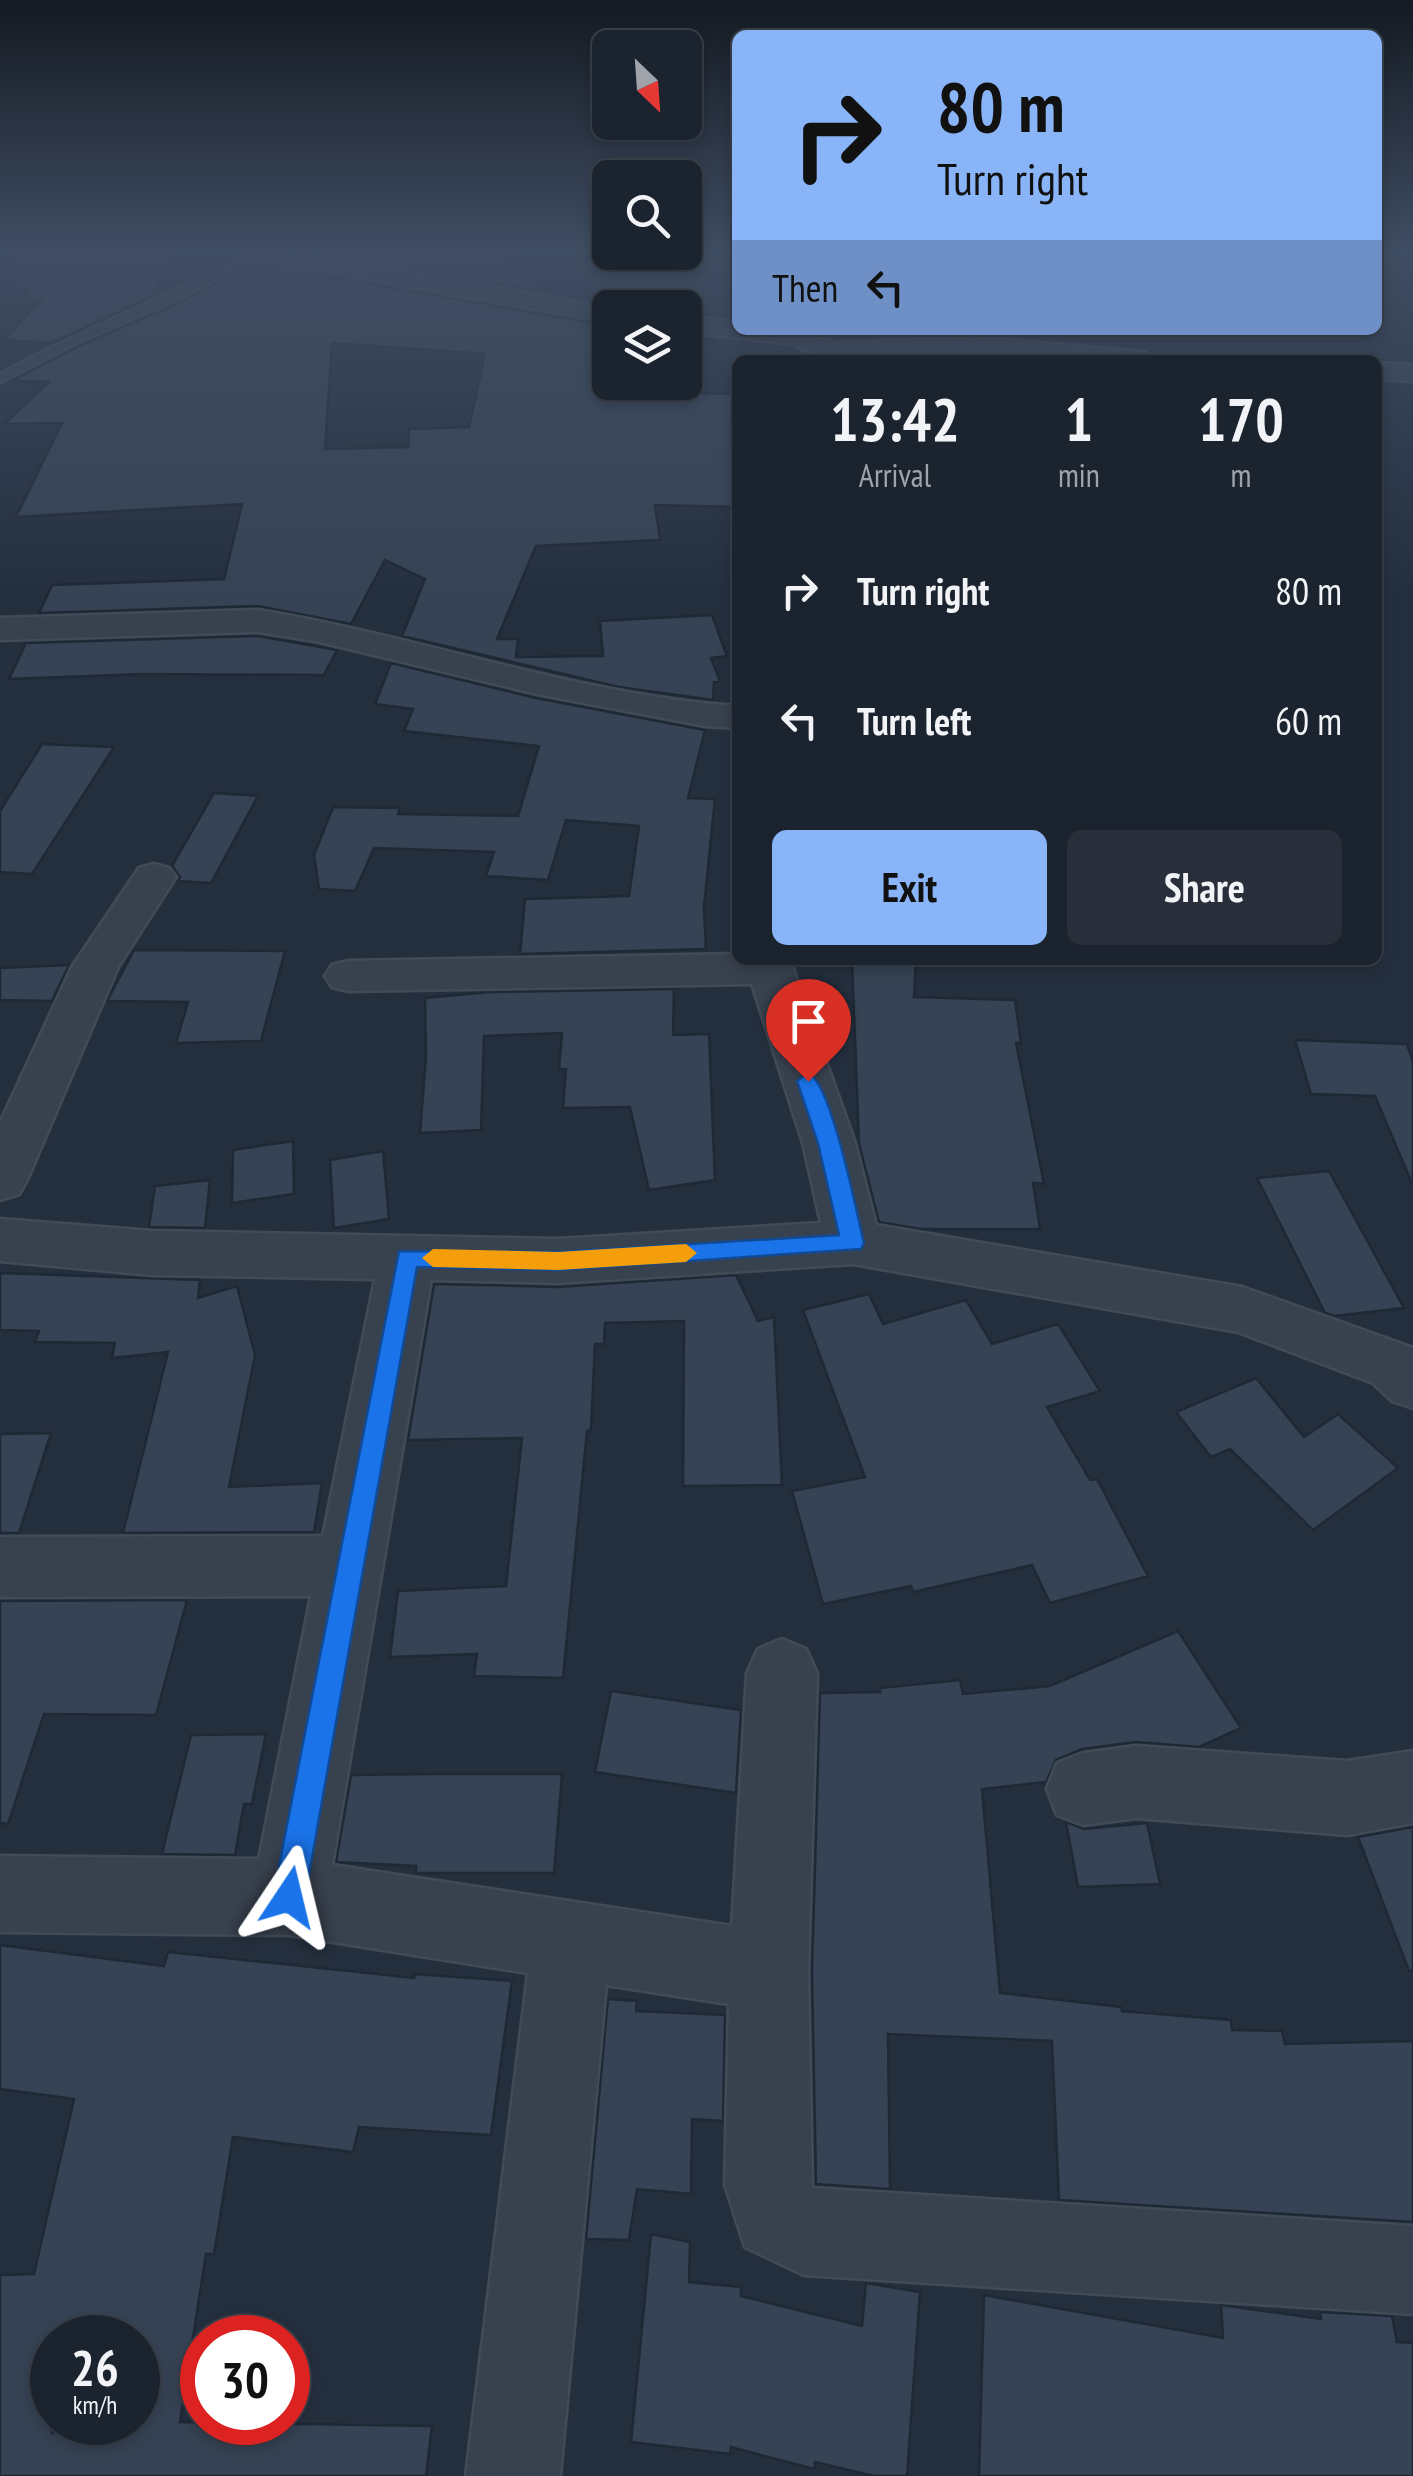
<!DOCTYPE html>
<html lang="en">
<head>
<meta charset="utf-8">
<style>
	:root { --surface:#1b232e; --page:#282f3a; --text:#f1f3f6; --muted:#a0a4aa; --line:#39404a; --accent:#8ab4f8 }
	body { margin:0; font-family:"PT Sans Narrow",sans-serif; background:var(--page); color:var(--text); height:100vh; display:flex; flex-direction:column; font-size:38px; white-space:nowrap }
	* { box-sizing:border-box; margin:0 }
	p { font-size:32px; color:var(--muted) }
	.icon { flex:none; width:55px; height:55px; fill:none; stroke:currentColor; stroke-width:2; stroke-linecap:round; stroke-linejoin:round }
	.map { position:relative; flex:1; overflow:hidden }
	.details { position:absolute; left:732px; top:355px; width:650px; height:610px; display:flex; flex-direction:column; background:var(--surface); border-radius:15px; box-shadow:0 5px 15px #0003,0 0 0 2px var(--line) }
	.details>* { flex:none }
	.banner { position:absolute; left:732px; top:30px; width:650px; height:305px; border-radius:15px; box-shadow:0 5px 15px #0003,0 0 0 2px var(--line); background:#8ab4f8; color:#111; overflow:hidden }
	.needle { width:65px; rotate:155deg }
	.tools { position:absolute; left:592px; top:30px; display:grid; gap:20px }
	.tools a { display:grid; place-items:center; width:110px; height:110px; border-radius:15px; background:var(--surface); box-shadow:0 5px 15px #0003,0 0 0 2px var(--line); font-size:50px }
	.speed { position:absolute; left:30px; top:2315px; display:flex; gap:20px; font-size:50px; font-weight:700; text-align:center }
	.speed>* { display:grid; place-content:center; width:130px; height:130px; border-radius:50%; background:var(--surface); box-shadow:0 5px 15px #0003,0 0 0 2px var(--line); line-height:1 }
	.speed small { font-size:25px; font-weight:400 }
	.speed .limit { border:15px solid #d22; background:#fff; color:#111 }
	.pin { position:absolute; display:grid; place-items:center; width:85px; height:85px; color:#fff; margin:-102px -42px; border-radius:50% 50% 50% 0; rotate:-45deg; box-shadow:0 0 10px #0007 }
	.pin .icon { rotate:45deg }
	.me { position:absolute; width:110px; margin:-55px; rotate:10deg; stroke-linejoin:round; filter:drop-shadow(0 0 8px #0008) }
	.turn { display:flex; align-items:center; gap:35px; height:210px; padding:0 40px; font-size:45px }
	.turn .icon { width:130px; height:130px; stroke-width:2.5 }
	.turn b { display:block; font-size:70px; line-height:85px }
	.then { display:flex; align-items:center; height:95px; padding:0 40px; background:#0003; gap:20px; font-size:38px }
	.eta { display:flex; justify-content:space-evenly; align-items:center; height:170px; text-align:center }
	.eta b { font-size:60px; font-weight:600; line-height:70px }
	.action { display:flex; gap:20px; margin-top:auto; padding:20px 40px }
	.action a { flex:1; height:115px; border-radius:15px; background:var(--accent); color:#111; font-size:40px; font-weight:600; line-height:115px; text-align:center }
	.action a+a { background:var(--page); color:var(--text) }
	ul { padding:0; list-style:none }
	li { display:flex; align-items:center; gap:30px; height:130px; padding:0 40px }
	li div { flex:1 }
	li b { display:block; font-size:38px }
	li em { font-style:normal }
	.map>svg:first-child { display:block }
	.building { fill:#364354; stroke:#1f2835; stroke-width:2.5; fill-rule:evenodd }
	.lines { fill:none; stroke-linecap:round; stroke-linejoin:round }
	.service-casing { stroke:#414a57; stroke-width:4 }
	.minor-casing { stroke:#414a57; stroke-width:5 }
	.service { fill:#38414e; fill-rule:evenodd }
	.minor { fill:#38414e; fill-rule:evenodd }
	.route { fill:#1a73e8; stroke:#114b97; stroke-width:2.5 }
	.slow { fill:#f59e0b }
</style>
</head>
<body>
<div class="map">
<svg width="1413" height="2476" viewBox="0 0 1413 2476">
	<rect width="100%" height="100%" fill="#242f3e"/>
	<path class="building" d="M 16,250 L 175,250 L 154,295 L 52,343 L 4,340 L 42,299 L 23,300 L 28,290 L 14,291 Z
		M 279,250 L 490,250 L 485,254 L 514,256 L 505,265 L 551,268 L 533,290 Z
		M 247,267 L 335,278 L 610,326 L 610,382 L 646,382 L 644,391 L 648,392 L 738,394 L 738,507 L 655,505 L 660,540 L 536,546 L 497,639 L 518,639 L 516,657 L 603,656 L 600,621 L 712,615 L 727,656 L 711,658 L 720,681 L 714,682 L 713,700 L 619,687 L 402,636 L 425,579 L 385,560 L 351,624 L 258,606 L 39,613 L 52,585 L 224,579 L 242,504 L 16,517 L 62,423 L 4,424 L 49,382 L 14,380 L 79,346 L 179,303 ZM 332,343 L 485,354 L 469,427 L 409,429 L 408,447 L 325,449 Z
		M 650,296 L 656,308 L 618,308 L 590,300 Z
		M 258,636 L 337,650 L 324,675 L 142,674 L 9,679 L 26,643 Z
		M 391,663 L 536,698 L 705,730 L 688,798 L 715,799 L 704,907 L 706,949 L 520,954 L 525,899 L 629,896 L 639,826 L 566,820 L 548,880 L 486,876 L 494,852 L 374,848 L 355,891 L 319,889 L 314,855 L 333,807 L 400,808 L 398,814 L 518,816 L 539,746 L 404,731 L 413,709 L 375,704 Z
		M 42,744 L 114,747 L 32,874 L 0,872 L 0,811 Z
		M 214,793 L 258,796 L 211,883 L 178,881 L 180,877 L 172,866 Z
		M 134,950 L 285,951 L 261,1041 L 176,1043 L 188,1002 L 107,1001 Z
		M 852,960 L 916,960 L 914,997 L 1015,1000 L 1021,1043 L 1016,1043 L 1044,1184 L 1033,1183 L 1040,1229 L 920,1229 L 879,1222 L 859,1144 Z
		M 69,965 L 52,1001 L 0,1000 L 0,968 Z
		M 674,989 L 673,1035 L 709,1034 L 715,1180 L 649,1190 L 630,1107 L 563,1108 L 566,1069 L 559,1069 L 562,1033 L 484,1036 L 481,1130 L 420,1133 L 426,1056 L 425,998 L 489,992 Z
		M 1295,1040 L 1407,1044 L 1413,1062 L 1413,1186 L 1375,1096 L 1311,1094 Z
		M 293,1141 L 294,1194 L 232,1203 L 233,1150 Z
		M 383,1151 L 389,1219 L 334,1228 L 330,1160 Z
		M 1329,1171 L 1404,1308 L 1334,1316 L 1325,1313 L 1257,1178 Z
		M 210,1180 L 205,1228 L 149,1227 L 155,1186 Z
		M 0,1273 L 200,1280 L 198,1298 L 237,1286 L 255,1355 L 229,1487 L 322,1483 L 314,1532 L 123,1533 L 168,1352 L 112,1358 L 115,1343 L 35,1342 L 39,1331 L 0,1330 Z
		M 736,1275 L 758,1321 L 774,1317 L 782,1485 L 683,1486 L 684,1321 L 605,1323 L 604,1344 L 595,1344 L 591,1430 L 587,1431 L 563,1678 L 474,1676 L 477,1654 L 390,1657 L 398,1591 L 506,1586 L 522,1438 L 408,1440 L 434,1284 L 558,1287 Z
		M 869,1294 L 883,1324 L 966,1300 L 992,1344 L 1058,1324 L 1100,1391 L 1047,1407 L 1090,1480 L 1097,1479 L 1148,1576 L 1050,1603 L 1032,1565 L 913,1592 L 911,1586 L 823,1604 L 792,1491 L 865,1477 L 803,1310 Z
		M 1256,1378 L 1304,1437 L 1338,1414 L 1398,1468 L 1313,1530 L 1230,1449 L 1211,1457 L 1176,1412 Z
		M 51,1433 L 19,1533 L 0,1533 L 0,1434 Z
		M 187,1600 L 156,1715 L 44,1714 L 8,1824 L 0,1823 L 0,1601 Z
		M 1178,1631 L 1241,1728 L 1199,1747 L 1136,1742 L 1082,1749 L 1056,1760 L 1046,1782 L 982,1789 L 1000,1993 L 1121,2007 L 1122,2011 L 1231,2020 L 1232,2030 L 1282,2031 L 1285,2044 L 1413,2041 L 1413,2222 L 1059,2200 L 1052,2041 L 888,2034 L 890,2189 L 816,2184 L 812,1971 L 820,1693 L 880,1692 L 880,1688 L 960,1680 L 963,1694 L 1050,1686 Z
		M 611,1691 L 741,1710 L 736,1793 L 595,1772 Z
		M 266,1734 L 252,1804 L 244,1804 L 235,1855 L 162,1854 L 191,1735 Z
		M 429,1774 L 562,1774 L 554,1873 L 416,1873 L 416,1866 L 336,1862 L 351,1775 Z
		M 1066,1822 L 1084,1829 L 1147,1823 L 1160,1884 L 1078,1887 Z
		M 1413,1827 L 1413,1970 L 1409,1971 L 1358,1837 Z
		M 0,1945 L 164,1966 L 168,1952 L 414,1978 L 415,1974 L 512,1981 L 491,2135 L 359,2127 L 353,2152 L 233,2137 L 214,2254 L 206,2254 L 180,2422 L 432,2426 L 426,2476 L 0,2476 L 0,2275 L 34,2274 L 74,2099 L 0,2089 ZM 52,2338 L 138,2338 L 138,2427 L 52,2433 Z
		M 608,1999 L 637,2001 L 636,2011 L 725,2015 L 723,2121 L 692,2119 L 691,2194 L 637,2189 L 629,2240 L 586,2239 Z
		M 651,2234 L 690,2242 L 689,2282 L 741,2287 L 741,2296 L 862,2326 L 866,2283 L 920,2292 L 907,2476 L 874,2476 L 815,2462 L 814,2469 L 731,2447 L 730,2454 L 631,2442 Z
		M 984,2295 L 1223,2338 L 1221,2305 L 1321,2319 L 1320,2312 L 1392,2316 L 1397,2342 L 1413,2343 L 1413,2476 L 979,2476 Z"/>
	<g class="lines">
		<g class="service-casing">
			<path id="service" d="M 246,256 L 256,258 L 178,300 L 77,343 L 0,383 L 0,374 C 80,330 165,297 246,256 Z"/>
		</g>
		<g class="minor-casing">
			<path id="minor" d="M 243,250 L 336,260 L 614,308 L 610,308 L 610,322 L 336,274 L 250,265 L 238,258 Z
				M 685,316 L 738,322 L 738,330 L 799,330 L 835,343 L 974,337 L 1144,352 L 1157,360 L 1054,360 L 974,353 L 824,360 L 793,344 L 685,332 Z
				M 1378,363 L 1413,365 L 1413,381 L 1378,379 Z
				M 258,610 C 416,635 579,696 738,706 L 738,728 L 705,726 L 537,694 L 315,641 L 258,632 L 0,640 L 0,618 Z
				M 154,864 L 169,868 L 176,877 L 118,967 L 27,1180 L 19,1194 L 0,1200 L 0,1123 L 72,967 L 139,868 Z
				M 738,954 L 738,960 L 790,960 L 855,1143 L 876,1225 L 1242,1287 L 1262,1294 L 1413,1348 L 1413,1408 L 1392,1401 L 1373,1383 L 1238,1332 L 853,1264 L 558,1283 L 431,1280 L 332,1865 L 732,1926 L 747,1673 L 758,1649 L 782,1639 L 806,1649 L 817,1673 L 808,1971 L 812,2188 L 1413,2226 L 1413,2314 L 804,2275 L 745,2247 L 725,2185 L 729,2004 L 606,1985 L 560,2476 L 466,2476 L 528,1973 L 289,1935 L 0,1932 L 0,1856 L 259,1859 L 311,1596 L 0,1597 L 0,1537 L 323,1536 L 375,1279 L 152,1275 L 0,1261 L 0,1219 L 152,1231 L 558,1239 L 821,1223 L 803,1143 L 752,984 L 348,991 L 332,987 L 325,976 L 332,965 L 348,961 Z
				M 1136,1746 L 1347,1761 L 1413,1751 L 1413,1823 L 1347,1835 L 1136,1818 L 1083,1825 L 1057,1815 L 1047,1789 L 1057,1763 L 1083,1753 Z"/>
		</g>
		<use href="#service" class="service"/>
		<use href="#minor" class="minor"/>
	</g>
	<linearGradient id="sky" x2="0" y2="1"><stop stop-color="#141a22"/><stop offset="0.42" stop-color="#3f4d63"/><stop offset="1" stop-color="#3f4d63" stop-opacity="0"/></linearGradient>
	<rect width="1413" height="597" fill="url(#sky)"/>
	<path class="route" d="M 808,1073 C 831,1081 857,1214 864,1243 L 861,1249 L 558,1270 L 417,1267 L 305,1897 L 300,1908 L 289,1913 L 278,1908 L 273,1897 L 399,1251 L 558,1252 L 839,1235 L 818,1143 L 797,1081 Z"/>
	<path class="slow" d="M 686,1244 L 697,1253 L 686,1262 L 558,1270 L 433,1267 L 422,1258 L 433,1249 L 558,1252 Z"/>
</svg>
<div class="tools">
<a><svg class="needle" viewBox="-14 -14 28 28"><path d="M0-13l5 13h-10z" fill="#e53935"/><path d="M0 13l5-13h-10z" fill="#a0a4aa"/></svg></a>
<a><svg class="icon" aria-label="search" viewBox="0 0 24 24"><circle cx="10" cy="10" r="6"/><path d="M15 15l6 6"/></svg></a>
<a><svg class="icon" aria-label="layers" viewBox="0 0 24 24"><path d="M12 4l9 5-9 5-9-5zM3 14l9 5 9-5"/></svg></a>
</div>
<div class="speed"><div>26<small>km/h</small></div><div class="limit">30</div></div>
<div class="pin" style="left:808px;top:1081px;background:#d93025"><svg class="icon" aria-label="arrive" viewBox="0 0 24 24"><path d="M6 21V4h12l-3 4 3 4H6"/></svg></div>
<svg class="me" style="left:289px;top:1897px" viewBox="-20 -20 40 40"><path d="M0-17L14 15 0 8-14 15z" fill="#1a73e8" stroke="#fff" stroke-width="4"/></svg>
<div class="banner">
<div class="turn"><svg class="icon" aria-label="right" viewBox="0 0 24 24"><path d="M7 20v-9h11M14 6l5 5-5 5"/></svg><div><b>80 m</b>Turn right</div></div>
<div class="then">Then<svg class="icon" aria-label="left" viewBox="0 0 24 24"><path d="M17 20v-9H6M10 6l-5 5 5 5"/></svg></div>
</div>
<section class="details">
<div class="eta">
<div><b>13:42</b><p>Arrival</p></div>
<div><b>1</b><p>min</p></div>
<div><b>170</b><p>m</p></div>
</div>
<ul>
<li><svg class="icon" aria-label="right" viewBox="0 0 24 24"><path d="M7 20v-9h11M14 6l5 5-5 5"/></svg><div><b>Turn right</b></div><em>80 m</em></li>
<li><svg class="icon" aria-label="left" viewBox="0 0 24 24"><path d="M17 20v-9H6M10 6l-5 5 5 5"/></svg><div><b>Turn left</b></div><em>60 m</em></li>
</ul>
<div class="action"><a>Exit</a><a>Share</a></div>
</section>
</div>
</body>
</html>
